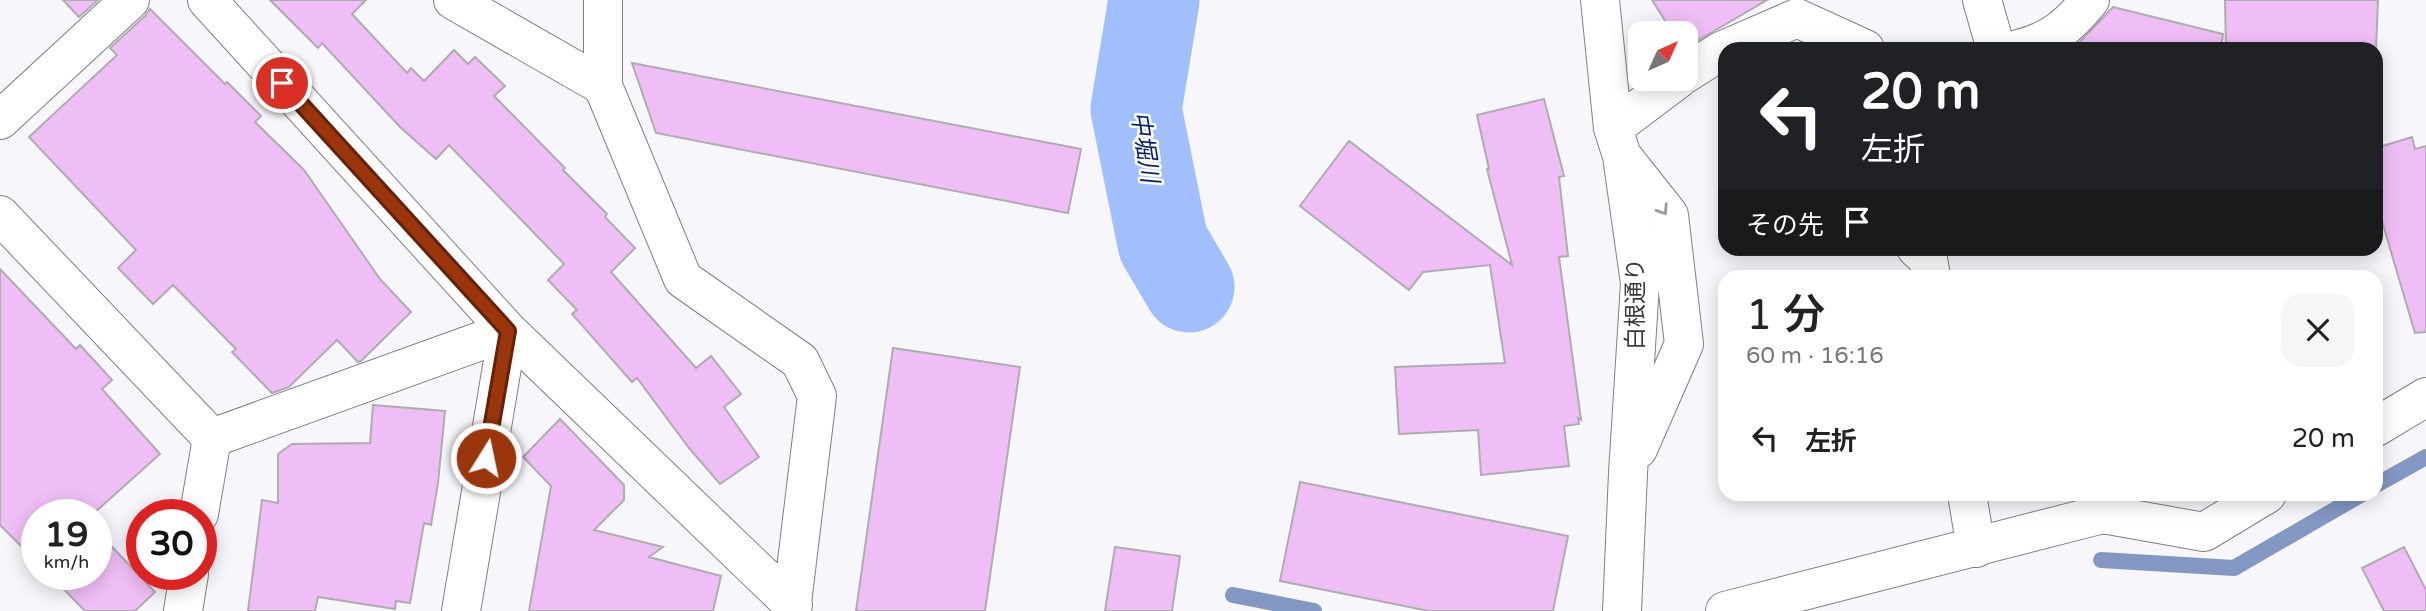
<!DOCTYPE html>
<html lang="ja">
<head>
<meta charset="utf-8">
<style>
	:root { --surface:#fff; --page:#f6f6f6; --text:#222; --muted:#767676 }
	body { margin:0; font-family:"Varela Round","Noto Sans JP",sans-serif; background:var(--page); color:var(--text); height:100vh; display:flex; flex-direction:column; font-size:26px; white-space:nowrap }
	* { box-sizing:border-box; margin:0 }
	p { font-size:23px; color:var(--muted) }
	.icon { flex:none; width:38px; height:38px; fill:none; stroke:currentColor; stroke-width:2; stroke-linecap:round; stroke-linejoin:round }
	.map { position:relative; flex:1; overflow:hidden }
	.panel { position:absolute; left:1718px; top:270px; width:665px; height:231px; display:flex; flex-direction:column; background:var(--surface); border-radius:21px; box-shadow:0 4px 18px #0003 }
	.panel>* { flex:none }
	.hud { position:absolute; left:1718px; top:42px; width:665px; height:214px; border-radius:21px; box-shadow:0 4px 18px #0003; background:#202124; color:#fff; overflow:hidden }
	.needle { width:46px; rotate:45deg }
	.buttons { position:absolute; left:1628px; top:21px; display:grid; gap:14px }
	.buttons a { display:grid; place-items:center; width:70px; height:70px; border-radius:14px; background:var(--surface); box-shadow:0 4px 18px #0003; font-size:35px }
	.speed { position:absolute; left:21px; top:499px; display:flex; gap:14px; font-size:35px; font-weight:700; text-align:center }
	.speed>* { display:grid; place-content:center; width:91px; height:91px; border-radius:50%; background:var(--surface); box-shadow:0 4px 18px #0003; line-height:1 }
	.speed small { font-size:18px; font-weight:400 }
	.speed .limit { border:10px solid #d22; background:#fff; color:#111 }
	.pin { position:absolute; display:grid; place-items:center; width:60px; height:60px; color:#fff; margin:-30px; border:4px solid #fff; border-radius:50%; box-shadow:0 2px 7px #0007 }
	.me { position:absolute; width:77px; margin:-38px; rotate:10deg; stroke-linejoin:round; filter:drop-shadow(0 0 5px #0008) }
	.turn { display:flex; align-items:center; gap:24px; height:147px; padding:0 28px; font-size:32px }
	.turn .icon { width:91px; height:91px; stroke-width:2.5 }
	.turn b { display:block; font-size:49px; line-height:60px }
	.then { display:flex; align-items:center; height:66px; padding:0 28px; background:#0003; gap:14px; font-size:26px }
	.round { display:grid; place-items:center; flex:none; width:74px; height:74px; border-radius:21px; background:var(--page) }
	.summary { display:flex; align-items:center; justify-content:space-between; height:119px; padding:0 28px }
	h1 { font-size:42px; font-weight:600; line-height:52px }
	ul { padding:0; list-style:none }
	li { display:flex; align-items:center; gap:21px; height:98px; padding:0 28px }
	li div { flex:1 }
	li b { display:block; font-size:26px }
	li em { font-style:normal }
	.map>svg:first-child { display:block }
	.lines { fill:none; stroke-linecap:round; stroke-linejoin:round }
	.stream { stroke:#8297c2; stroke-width:16 }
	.river { stroke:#a1bffc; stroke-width:91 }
	.building { fill:#f0bef7; stroke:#afacb0; stroke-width:2 }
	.minor-casing { stroke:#817f83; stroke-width:40 }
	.minor { stroke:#fff; stroke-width:38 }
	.oneway { stroke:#9c9c9d }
	.route-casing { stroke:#652208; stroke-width:18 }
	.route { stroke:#9b350c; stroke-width:12 }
	.labels { text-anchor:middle; stroke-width:5; stroke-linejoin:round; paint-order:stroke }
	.street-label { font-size:23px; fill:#3a393b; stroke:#fff }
	.water-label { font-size:24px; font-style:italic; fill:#051e73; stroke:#fff }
</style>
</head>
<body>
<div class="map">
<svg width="2426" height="611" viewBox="0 0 2426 611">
	<rect width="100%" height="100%" fill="#f7f6fa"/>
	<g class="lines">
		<path class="stream" d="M 2376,485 L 2426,457
			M 2101,560 L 2234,568 L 2362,494
			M 1233,595 L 1314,611"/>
		<path class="river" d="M 1154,0 L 1136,109 L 1163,243 L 1189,287"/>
	</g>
	<path class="building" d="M 63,0 L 98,0 L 79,17 Z
		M 270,0 L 366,0 L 352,14 L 407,73 L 411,68 L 424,81 L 454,50 L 468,64 L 475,57 L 505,86 L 494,96 L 565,168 L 563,170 L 607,214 L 605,217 L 635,248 L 611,272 L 696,368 L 711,356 L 741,394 L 724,407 L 759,457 L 720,484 L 689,448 L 637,378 L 632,382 L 572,314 L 577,310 L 548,280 L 564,264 L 449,145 L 436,159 L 400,127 L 322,43 L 318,48 Z
		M 1652,0 L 1767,0 L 1685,48 L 1685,33 L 1673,33 Z
		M 2225,0 L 2378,0 L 2376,49 L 2226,49 Z
		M 2113,7 L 2223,34 L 2221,49 L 2073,49 Z
		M 150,9 L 225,84 L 227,82 L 261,116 L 255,122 L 304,170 L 380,279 L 411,312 L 361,361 L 358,362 L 337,340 L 289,387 L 272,393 L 232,352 L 236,349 L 173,285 L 153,304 L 118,268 L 136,250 L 29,137 L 117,55 L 110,48 L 145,16 Z
		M 632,63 L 1081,149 L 1068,213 L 656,133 Z
		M 1544,99 L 1564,176 L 1559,177 L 1568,256 L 1559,257 L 1581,420 L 1578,418 L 1579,424 L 1564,426 L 1569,466 L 1481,475 L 1478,430 L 1399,434 L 1395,367 L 1505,363 L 1490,265 L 1423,272 L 1409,290 L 1300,206 L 1349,141 L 1512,265 L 1487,169 L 1489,169 L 1477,115 Z
		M 2412,137 L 2415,149 L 2426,146 L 2426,332 L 2415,333 L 2376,201 L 2376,148 Z
		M 0,269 L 76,349 L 80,345 L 112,380 L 102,389 L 160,454 L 93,514 L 37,514 L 37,562 L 0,525 Z
		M 893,348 L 1020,367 L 985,611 L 856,611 Z
		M 373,405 L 445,411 L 438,483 L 431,525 L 424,523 L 410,603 L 396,601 L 395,609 L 318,597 L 315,611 L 248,611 L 262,500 L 278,503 L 278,454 L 292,444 L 370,443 Z
		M 560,419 L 624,485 L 624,500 L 594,530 L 663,547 L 649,557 L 721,576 L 713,611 L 529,611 L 551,486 L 523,457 Z
		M 1300,482 L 1568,536 L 1553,611 L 1429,611 L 1280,581 Z
		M 96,530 L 155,592 L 135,611 L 85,611 L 49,574 L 96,574 Z
		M 1115,547 L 1180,556 L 1172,611 L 1105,611 Z
		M 2404,547 L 2426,590 L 2426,611 L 2384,611 L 2362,568 Z"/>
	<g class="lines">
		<g class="minor-casing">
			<path id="minor" d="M 207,0 L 508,331 L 793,605
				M 453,0 L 603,86
				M 603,0 L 603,86 L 683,279 L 800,361 L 817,396 L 791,611
				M 1600,0 L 1613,128 L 1622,156 L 1640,283 L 1628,473 L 1622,611
				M 1982,0 L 1996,49
				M 2018,49 C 2050,42 2070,25 2090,0
				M 1685,74 L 1721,51 L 1797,18 L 1865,49
				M 0,120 L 130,0
				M 1613,128 L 1678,79
				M 1623,157 L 1669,215 L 1684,344 L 1638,449
				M 0,215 L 212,438 L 199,514
				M 1916,248 L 1928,259 L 1931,276
				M 2376,427 L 2426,397
				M 212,438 L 508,331 L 461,611
				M 1967,494 L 1976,548
				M 183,611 L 189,574
				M 1725,611 L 2103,514 L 2204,532 L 2267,494"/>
		</g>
		<use href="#minor" class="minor"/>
	</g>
	<defs><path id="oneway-chevron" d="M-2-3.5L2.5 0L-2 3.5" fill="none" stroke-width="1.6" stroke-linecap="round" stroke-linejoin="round" transform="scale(1.75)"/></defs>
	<use class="oneway" href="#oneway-chevron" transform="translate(1663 210) rotate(57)"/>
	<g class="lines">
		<g class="route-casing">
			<path id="route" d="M 282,83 L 508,331 L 486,458"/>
		</g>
		<use href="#route" class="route"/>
	</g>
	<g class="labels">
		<g class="street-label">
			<text transform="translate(1635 304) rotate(-90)" y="8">白根通り</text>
		</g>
		<g class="water-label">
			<text transform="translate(1145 147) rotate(81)" y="8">中堀川</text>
		</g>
	</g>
</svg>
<div class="buttons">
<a><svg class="needle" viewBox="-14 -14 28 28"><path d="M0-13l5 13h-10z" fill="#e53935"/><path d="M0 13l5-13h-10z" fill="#767676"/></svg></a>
</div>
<div class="speed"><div>19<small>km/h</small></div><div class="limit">30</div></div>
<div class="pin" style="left:282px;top:83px;background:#d93025"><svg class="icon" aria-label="arrive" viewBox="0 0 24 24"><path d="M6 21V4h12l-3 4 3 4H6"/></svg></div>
<svg class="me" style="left:486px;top:458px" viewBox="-20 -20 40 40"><circle r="17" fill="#9b350c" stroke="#fff" stroke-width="3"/><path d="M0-11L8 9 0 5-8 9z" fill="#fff"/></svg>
<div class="hud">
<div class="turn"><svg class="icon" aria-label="left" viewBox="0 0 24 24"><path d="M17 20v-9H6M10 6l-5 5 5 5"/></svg><div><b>20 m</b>左折</div></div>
<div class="then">その先<svg class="icon" aria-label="arrive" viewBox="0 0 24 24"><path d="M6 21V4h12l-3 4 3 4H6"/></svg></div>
</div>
<section class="panel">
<div class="summary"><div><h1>1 分</h1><p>60 m · 16:16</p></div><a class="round"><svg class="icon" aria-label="close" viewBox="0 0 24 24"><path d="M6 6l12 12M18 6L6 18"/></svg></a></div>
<ul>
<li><svg class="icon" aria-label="left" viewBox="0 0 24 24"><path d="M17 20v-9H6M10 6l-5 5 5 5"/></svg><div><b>左折</b></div><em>20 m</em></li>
</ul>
</section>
</div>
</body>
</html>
